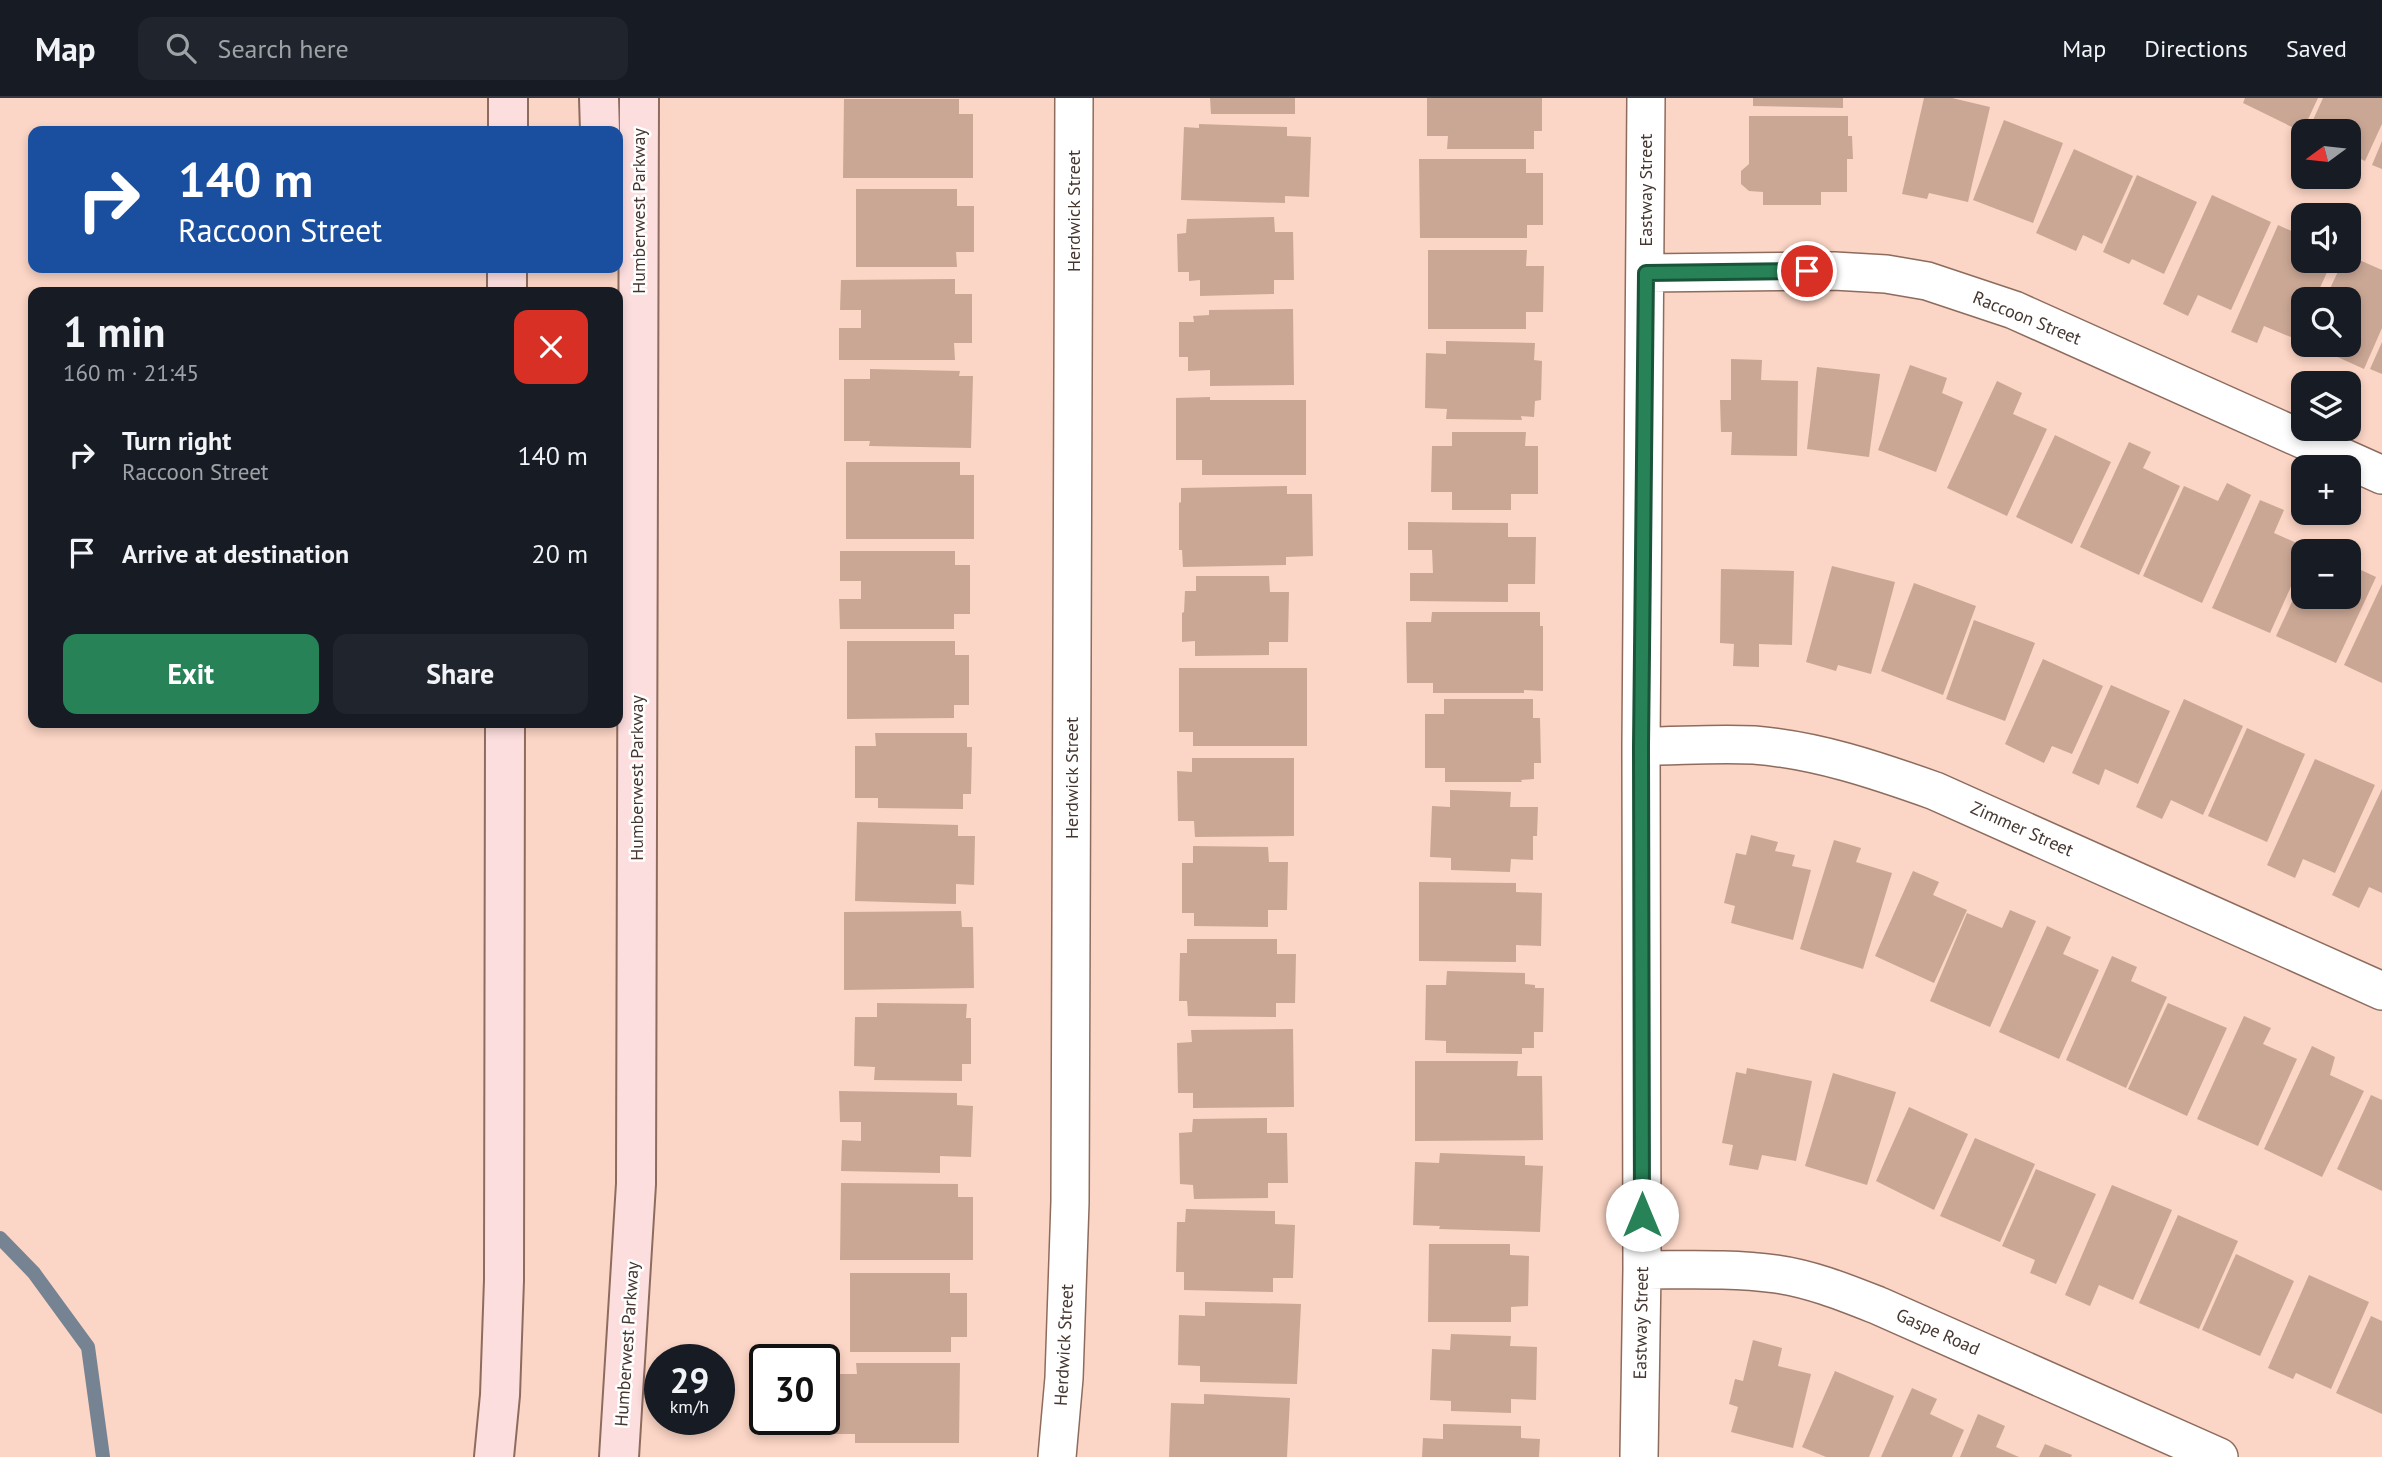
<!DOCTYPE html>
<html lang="en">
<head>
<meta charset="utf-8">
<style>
	:root { --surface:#171b24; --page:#20242c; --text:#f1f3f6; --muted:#9ea1a6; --line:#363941; --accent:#278258 }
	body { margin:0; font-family:"PT Sans",sans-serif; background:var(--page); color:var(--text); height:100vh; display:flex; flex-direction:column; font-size:26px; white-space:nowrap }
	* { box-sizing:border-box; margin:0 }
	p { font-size:23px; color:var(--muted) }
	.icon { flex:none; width:38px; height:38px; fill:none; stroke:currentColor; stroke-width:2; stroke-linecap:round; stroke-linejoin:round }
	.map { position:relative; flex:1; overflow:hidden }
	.side { position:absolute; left:28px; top:189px; width:595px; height:441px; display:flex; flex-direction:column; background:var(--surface); border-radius:14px; box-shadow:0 4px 10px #0003 }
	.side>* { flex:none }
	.hud { position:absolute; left:28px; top:28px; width:595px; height:147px; border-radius:14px; box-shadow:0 4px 10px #0003; background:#1a4fa0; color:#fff; overflow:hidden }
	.needle { width:46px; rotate:255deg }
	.buttons { position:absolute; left:2291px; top:21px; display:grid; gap:14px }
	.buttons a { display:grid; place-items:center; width:70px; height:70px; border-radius:14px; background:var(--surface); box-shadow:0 4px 10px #0003; font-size:35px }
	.speed { position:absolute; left:644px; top:1246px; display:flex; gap:14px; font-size:35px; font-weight:700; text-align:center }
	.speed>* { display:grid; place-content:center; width:91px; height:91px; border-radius:50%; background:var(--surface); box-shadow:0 4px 10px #0003; line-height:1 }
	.speed small { font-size:18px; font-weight:400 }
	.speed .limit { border:4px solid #111; border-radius:10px; background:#fff; color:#111 }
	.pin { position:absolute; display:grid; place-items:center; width:60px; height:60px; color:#fff; margin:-30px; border:4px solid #fff; border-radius:50%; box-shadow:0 2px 7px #0007 }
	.me { position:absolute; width:77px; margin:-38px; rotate:0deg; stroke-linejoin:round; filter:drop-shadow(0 0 5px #0008) }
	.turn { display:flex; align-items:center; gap:24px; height:147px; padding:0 35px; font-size:32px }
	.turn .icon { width:91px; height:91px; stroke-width:2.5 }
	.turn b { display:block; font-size:49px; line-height:60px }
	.round { display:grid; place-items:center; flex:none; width:74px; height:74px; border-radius:14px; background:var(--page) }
	.overview { display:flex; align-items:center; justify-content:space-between; height:119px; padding:0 35px }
	h1 { font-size:42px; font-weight:800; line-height:52px }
	.primary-button { display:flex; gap:14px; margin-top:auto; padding:14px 35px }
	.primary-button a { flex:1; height:80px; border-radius:14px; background:var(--accent); color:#fff; font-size:28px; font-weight:800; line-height:80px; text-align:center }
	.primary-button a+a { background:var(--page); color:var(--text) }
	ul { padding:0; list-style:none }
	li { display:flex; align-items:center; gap:21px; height:98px; padding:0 35px }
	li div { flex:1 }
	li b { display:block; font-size:26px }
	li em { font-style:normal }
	header { display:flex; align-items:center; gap:42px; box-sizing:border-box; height:98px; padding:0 35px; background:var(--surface); border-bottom:2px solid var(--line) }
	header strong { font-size:33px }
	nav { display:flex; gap:38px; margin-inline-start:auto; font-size:24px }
	.search { width:490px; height:63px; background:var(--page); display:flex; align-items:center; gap:18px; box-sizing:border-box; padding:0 24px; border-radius:14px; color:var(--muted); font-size:26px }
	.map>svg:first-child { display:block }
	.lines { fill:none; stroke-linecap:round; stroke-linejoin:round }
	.stream { stroke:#758392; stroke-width:14 }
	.building { fill:#caa795 }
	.street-casing { stroke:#8d6c5d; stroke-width:40 }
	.secondary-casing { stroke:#8d6c5d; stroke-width:42 }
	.street { stroke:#fff; stroke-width:37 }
	.secondary { stroke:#fddedf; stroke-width:38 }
	.route-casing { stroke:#195439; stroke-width:18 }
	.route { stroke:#278258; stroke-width:12 }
	.labels { text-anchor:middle; stroke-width:5; stroke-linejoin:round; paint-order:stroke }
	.street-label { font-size:18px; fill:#453630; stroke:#fff }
</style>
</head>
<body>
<header>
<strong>Map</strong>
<div class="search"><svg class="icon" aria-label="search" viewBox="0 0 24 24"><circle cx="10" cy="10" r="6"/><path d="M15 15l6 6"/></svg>Search here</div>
<nav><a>Map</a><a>Directions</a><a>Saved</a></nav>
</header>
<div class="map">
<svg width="2382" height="1359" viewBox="0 0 2382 1359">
	<rect width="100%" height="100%" fill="#fbd5c5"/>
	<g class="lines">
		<path class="stream" d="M 0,1140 L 34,1175 L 88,1249 L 103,1359"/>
	</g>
	<path class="building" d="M 1210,0 L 1295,0 L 1295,16 L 1211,16 Z
		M 1427,0 L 1542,0 L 1542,33 L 1534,33 L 1534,51 L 1447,51 L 1448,38 L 1427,38 Z
		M 1753,0 L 1843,0 L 1843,10 L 1753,8 Z
		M 1924,0 L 1952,0 L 1990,9 L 1968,104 L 1929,95 L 1927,101 L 1902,96 Z
		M 2245,0 L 2318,0 L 2302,34 L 2243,5 Z
		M 2323,0 L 2382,0 L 2382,26 L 2365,63 L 2348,55 L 2348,33 L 2308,33 Z
		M 844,1 L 959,1 L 959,16 L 973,16 L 973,80 L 843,80 Z
		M 1749,18 L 1848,18 L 1848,38 L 1852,38 L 1853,61 L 1847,61 L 1847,94 L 1821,94 L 1821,107 L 1763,107 L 1763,94 L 1749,93 L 1741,86 L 1741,73 L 1749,66 Z
		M 2004,22 L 2063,45 L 2033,125 L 1973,102 Z
		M 1199,26 L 1287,29 L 1287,38 L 1311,39 L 1309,99 L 1285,98 L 1285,105 L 1181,102 L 1184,29 L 1199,30 Z
		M 2382,43 L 2382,71 L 2372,67 Z
		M 2074,51 L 2133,78 L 2102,146 L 2083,137 L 2076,153 L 2036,135 Z
		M 1419,61 L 1526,61 L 1526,75 L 1543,75 L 1543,127 L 1527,127 L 1527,140 L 1420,140 Z
		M 2137,77 L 2197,104 L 2164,176 L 2132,161 L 2129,166 L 2103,154 Z
		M 856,91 L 957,91 L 957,108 L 974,108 L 974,154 L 956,154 L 957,169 L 856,169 Z
		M 2212,97 L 2271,124 L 2231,212 L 2198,197 L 2188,218 L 2163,206 Z
		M 1274,119 L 1275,134 L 1293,134 L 1294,182 L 1274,182 L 1274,196 L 1200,198 L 1200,182 L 1189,183 L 1189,174 L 1178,174 L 1177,136 L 1186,135 L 1187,121 Z
		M 2278,127 L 2303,138 L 2303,163 L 2332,163 L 2315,201 L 2303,201 L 2303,230 L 2298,242 L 2264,228 L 2257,245 L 2231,234 Z
		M 1428,152 L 1527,152 L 1526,168 L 1544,168 L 1543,214 L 1526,214 L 1526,231 L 1428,231 Z
		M 2348,157 L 2382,172 L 2382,230 L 2364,271 L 2311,247 L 2348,247 L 2348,201 L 2325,201 L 2343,163 L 2348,163 Z
		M 955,181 L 955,196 L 972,196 L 972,245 L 954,245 L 955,262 L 839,262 L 839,230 L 861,230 L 861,212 L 840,212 L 841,182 Z
		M 1293,211 L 1294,287 L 1210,288 L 1210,272 L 1188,273 L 1188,259 L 1179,259 L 1179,224 L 1194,224 L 1193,218 L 1209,217 L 1209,212 Z
		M 1446,243 L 1535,245 L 1534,262 L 1542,263 L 1541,302 L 1535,303 L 1534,319 L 1521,318 L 1522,322 L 1446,321 L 1447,311 L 1425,310 L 1426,255 L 1446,256 Z
		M 2382,244 L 2382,276 L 2370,271 Z
		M 1731,261 L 1762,262 L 1761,282 L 1798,283 L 1797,358 L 1731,357 L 1732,334 L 1721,334 L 1720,302 L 1731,302 Z
		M 1910,267 L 1947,280 L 1942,295 L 1963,304 L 1936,374 L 1878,352 Z
		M 1817,269 L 1880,276 L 1869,359 L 1807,351 Z
		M 870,271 L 960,273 L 959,278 L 973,278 L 971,350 L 869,348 L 870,343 L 844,343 L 844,281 L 870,281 Z
		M 1997,283 L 2022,295 L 2013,316 L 2047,331 L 2007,418 L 1947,390 Z
		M 1210,299 L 1210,302 L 1306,302 L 1306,377 L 1202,377 L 1202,362 L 1176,362 L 1176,300 Z
		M 1452,334 L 1526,334 L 1525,348 L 1538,348 L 1538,396 L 1511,396 L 1511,412 L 1452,412 L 1452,394 L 1431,394 L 1432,348 L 1452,348 Z
		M 2055,337 L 2111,364 L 2072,446 L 2016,419 Z
		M 2129,344 L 2151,354 L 2143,370 L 2180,388 L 2139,477 L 2080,449 Z
		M 846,364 L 960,364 L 960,377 L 974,377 L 974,441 L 846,441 Z
		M 2227,385 L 2251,397 L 2202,505 L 2143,478 L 2184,388 L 2218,403 Z
		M 1287,388 L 1287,396 L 1312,396 L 1313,458 L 1286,459 L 1286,467 L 1183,469 L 1182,452 L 1179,452 L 1179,405 L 1181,404 L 1181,390 Z
		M 2260,402 L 2284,412 L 2274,435 L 2308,450 L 2307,453 L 2303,453 L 2303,462 L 2270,535 L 2212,510 Z
		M 1408,424 L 1508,425 L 1508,439 L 1536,439 L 1535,486 L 1508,486 L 1508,504 L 1410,503 L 1410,475 L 1433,475 L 1432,452 L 1408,452 Z
		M 840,453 L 955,453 L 955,467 L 970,467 L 970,516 L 954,516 L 954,531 L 840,531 L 839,501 L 861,501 L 861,483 L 840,483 Z
		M 2348,466 L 2376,479 L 2336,565 L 2276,538 L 2303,480 L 2303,499 L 2348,499 Z
		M 1832,468 L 1895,484 L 1871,576 L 1838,567 L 1836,573 L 1806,564 Z
		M 1721,471 L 1794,473 L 1792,547 L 1759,546 L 1759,569 L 1733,568 L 1734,546 L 1720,545 Z
		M 1196,478 L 1269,478 L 1270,494 L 1289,494 L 1288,544 L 1269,544 L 1269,557 L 1195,558 L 1195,543 L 1182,544 L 1182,515 L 1184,514 L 1185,493 L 1196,493 Z
		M 1914,485 L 1976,508 L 1943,597 L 1881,573 Z
		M 2382,486 L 2382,585 L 2344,567 Z
		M 1432,514 L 1540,514 L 1540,528 L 1543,528 L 1543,593 L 1524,592 L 1524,595 L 1433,595 L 1433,585 L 1407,585 L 1406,524 L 1431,524 Z
		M 1974,522 L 2035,545 L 2005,623 L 1946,601 Z
		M 847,543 L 955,543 L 955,557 L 969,557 L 969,607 L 954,607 L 954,620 L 847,621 Z
		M 2043,561 L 2103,588 L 2072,656 L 2052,648 L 2044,665 L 2005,646 Z
		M 1179,570 L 1307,570 L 1307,648 L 1193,648 L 1193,634 L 1179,634 Z
		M 2111,587 L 2170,613 L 2138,686 L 2105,671 L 2099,687 L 2072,675 Z
		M 1444,601 L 1533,601 L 1533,620 L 1540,620 L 1541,665 L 1534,665 L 1534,681 L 1521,682 L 1522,684 L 1445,684 L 1445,670 L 1425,670 L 1425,616 L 1444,616 Z
		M 2184,601 L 2243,628 L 2203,717 L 2171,702 L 2162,721 L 2136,709 Z
		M 2247,630 L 2305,656 L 2267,744 L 2208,718 Z
		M 875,635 L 967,635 L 967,649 L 972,649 L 971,696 L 963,696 L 963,711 L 878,710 L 878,700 L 855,700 L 855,648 L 876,648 Z
		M 1192,660 L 1294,660 L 1294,738 L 1195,739 L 1194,723 L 1178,723 L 1177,673 L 1192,674 Z
		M 2315,661 L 2375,687 L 2335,775 L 2303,761 L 2295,780 L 2267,767 Z
		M 2382,691 L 2382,795 L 2369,789 L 2359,810 L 2332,797 Z
		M 1450,692 L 1511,694 L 1510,709 L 1538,709 L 1537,738 L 1533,738 L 1533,762 L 1511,761 L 1510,774 L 1451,772 L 1451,760 L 1430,759 L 1432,708 L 1450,709 Z
		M 857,724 L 958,727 L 958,738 L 975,738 L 974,787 L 956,786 L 956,806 L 855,803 Z
		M 1751,737 L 1778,744 L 1775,753 L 1795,757 L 1792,768 L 1811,772 L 1793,842 L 1731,825 L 1735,808 L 1724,805 L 1736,755 L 1746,757 Z
		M 1834,742 L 1861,750 L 1856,764 L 1892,775 L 1863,871 L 1800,851 Z
		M 1193,748 L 1268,749 L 1269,764 L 1288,764 L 1287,812 L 1268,812 L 1268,829 L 1194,828 L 1194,815 L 1182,815 L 1182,765 L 1193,765 Z
		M 1913,773 L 1939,784 L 1933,797 L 1967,812 L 1934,885 L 1875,858 Z
		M 1419,784 L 1516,785 L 1516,794 L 1542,795 L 1541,848 L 1516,847 L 1516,864 L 1419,863 Z
		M 2010,812 L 2036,823 L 1990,929 L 1930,903 L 1967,815 L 2002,830 Z
		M 961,813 L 962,829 L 973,829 L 974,890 L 844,892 L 844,814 Z
		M 2047,828 L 2071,839 L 2063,856 L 2099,872 L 2059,961 L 1999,934 Z
		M 1187,841 L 1277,841 L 1277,856 L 1296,856 L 1295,905 L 1276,905 L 1276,919 L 1188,918 L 1187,903 L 1179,903 L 1180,855 L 1187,855 Z
		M 2112,858 L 2137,869 L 2131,883 L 2167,899 L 2126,990 L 2066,962 Z
		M 1447,873 L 1525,875 L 1525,886 L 1535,887 L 1535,890 L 1544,890 L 1543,934 L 1534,934 L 1534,950 L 1522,950 L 1522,956 L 1446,955 L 1446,943 L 1425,942 L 1426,887 L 1446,887 Z
		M 877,905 L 967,906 L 966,920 L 971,920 L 971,966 L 962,966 L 962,983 L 874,982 L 875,969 L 854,968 L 855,919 L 877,919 Z
		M 2168,905 L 2227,930 L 2187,1018 L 2128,991 Z
		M 2244,918 L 2271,930 L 2263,946 L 2297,961 L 2258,1048 L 2197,1021 Z
		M 1293,931 L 1294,1009 L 1193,1010 L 1193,995 L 1178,995 L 1177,945 L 1192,944 L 1191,932 Z
		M 2312,948 L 2335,959 L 2330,977 L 2364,993 L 2322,1079 L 2264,1051 Z
		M 1415,963 L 1518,963 L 1517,978 L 1542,978 L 1543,1042 L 1415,1043 Z
		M 1747,970 L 1812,983 L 1796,1063 L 1762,1057 L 1758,1072 L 1729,1067 L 1733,1047 L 1722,1045 L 1736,974 L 1746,976 Z
		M 1833,975 L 1896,994 L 1867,1087 L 1805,1068 Z
		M 839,993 L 957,995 L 957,1007 L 973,1008 L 971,1059 L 940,1058 L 940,1075 L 841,1073 L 842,1042 L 861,1043 L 861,1024 L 840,1024 Z
		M 2371,997 L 2382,1002 L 2382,1093 L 2337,1071 Z
		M 1909,1009 L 1968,1036 L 1934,1112 L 1876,1083 Z
		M 1267,1020 L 1267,1035 L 1287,1035 L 1288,1085 L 1268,1085 L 1268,1100 L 1194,1101 L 1193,1087 L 1180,1086 L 1179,1035 L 1192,1034 L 1193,1021 Z
		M 1975,1040 L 2035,1066 L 2000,1144 L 1940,1118 Z
		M 1440,1055 L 1525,1058 L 1525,1067 L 1543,1068 L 1540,1134 L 1439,1131 L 1440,1128 L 1413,1127 L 1415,1064 L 1439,1065 Z
		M 2036,1071 L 2096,1096 L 2056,1186 L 2030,1175 L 2035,1162 L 2002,1148 Z
		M 841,1085 L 958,1086 L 958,1099 L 973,1099 L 973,1162 L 840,1162 Z
		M 2112,1087 L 2172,1112 L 2133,1202 L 2099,1187 L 2090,1208 L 2065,1197 Z
		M 1186,1111 L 1275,1113 L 1275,1126 L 1295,1127 L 1293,1180 L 1273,1180 L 1273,1194 L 1184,1192 L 1184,1174 L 1176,1174 L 1177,1124 L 1185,1124 Z
		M 2178,1117 L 2238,1143 L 2199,1231 L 2139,1205 Z
		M 1429,1146 L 1510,1146 L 1510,1157 L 1529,1158 L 1528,1208 L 1511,1209 L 1511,1224 L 1428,1224 Z
		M 2236,1156 L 2294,1183 L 2260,1258 L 2202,1232 Z
		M 850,1175 L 950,1175 L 950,1195 L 967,1195 L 967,1239 L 951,1239 L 951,1254 L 850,1254 Z
		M 2309,1177 L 2369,1204 L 2331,1291 L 2296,1275 L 2293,1281 L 2268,1270 Z
		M 1205,1204 L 1301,1206 L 1297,1286 L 1200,1284 L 1200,1268 L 1178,1267 L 1179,1217 L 1205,1218 Z
		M 2371,1218 L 2382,1223 L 2382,1316 L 2336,1295 Z
		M 1451,1236 L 1511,1238 L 1510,1248 L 1537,1249 L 1536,1302 L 1511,1301 L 1511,1315 L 1451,1313 L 1451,1303 L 1430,1302 L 1432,1251 L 1450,1252 Z
		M 1753,1242 L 1782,1250 L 1778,1268 L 1811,1276 L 1793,1350 L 1731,1334 L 1738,1309 L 1729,1306 L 1735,1281 L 1743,1283 Z
		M 856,1265 L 960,1265 L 959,1345 L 855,1345 L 855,1336 L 830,1336 L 831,1276 L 857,1276 Z
		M 1835,1273 L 1894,1298 L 1869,1359 L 1826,1359 L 1802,1349 Z
		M 1912,1290 L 1937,1301 L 1930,1316 L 1964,1332 L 1952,1359 L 1881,1359 Z
		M 1204,1296 L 1290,1300 L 1287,1359 L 1169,1359 L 1171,1305 L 1204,1306 Z
		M 1978,1316 L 2005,1328 L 1996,1349 L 2019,1359 L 1960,1359 Z
		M 1443,1326 L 1521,1328 L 1521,1340 L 1540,1341 L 1539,1359 L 1422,1359 L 1423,1340 L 1443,1341 Z
		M 2045,1346 L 2072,1357 L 2071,1359 L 2039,1359 Z"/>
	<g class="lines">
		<g class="street-casing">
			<path id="street" d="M 1646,175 L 1834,173 L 1886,176 L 1927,183 L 2014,212 L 2382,377
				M 1641,648 C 1679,648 1717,645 1754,647 C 1817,652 1876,672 1935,693 L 2382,893
				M 1642,1172 C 1686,1172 1732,1170 1776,1176 C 1812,1181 1846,1195 1879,1208 L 2219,1359
				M 1057,1359 L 1064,1280 L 1070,1104 L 1074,0
				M 1639,1359 L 1642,1172 L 1641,648 L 1646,0"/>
		</g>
		<g class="secondary-casing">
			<path id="secondary" d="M 599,0 L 600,33
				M 508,33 L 508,0
				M 507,194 L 507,170
				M 494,1359 L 500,1297 L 504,1182 L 505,625
				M 619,1359 L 636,1086 L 639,0"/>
		</g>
		<use href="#street" class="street"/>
		<use href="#secondary" class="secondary"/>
	</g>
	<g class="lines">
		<g class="route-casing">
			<path id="route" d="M 1642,1117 L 1641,648 L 1646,175 L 1807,173"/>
		</g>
		<use href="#route" class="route"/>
	</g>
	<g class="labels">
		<g class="street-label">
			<text transform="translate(1646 92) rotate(-90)" y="6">Eastway Street</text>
			<text transform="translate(639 113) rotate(-90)" y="6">Humberwest Parkway</text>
			<text transform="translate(1074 113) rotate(-90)" y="6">Herdwick Street</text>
			<text transform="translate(2027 220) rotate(22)" y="6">Raccoon Street</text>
			<text transform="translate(637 680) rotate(-90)" y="6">Humberwest Parkway</text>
			<text transform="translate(1072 680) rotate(-90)" y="6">Herdwick Street</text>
			<text transform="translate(2022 731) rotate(24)" y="6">Zimmer Street</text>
			<text transform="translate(1641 1225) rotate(-89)" y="6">Eastway Street</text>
			<text transform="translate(1938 1234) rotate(24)" y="6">Gaspe Road</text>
			<text transform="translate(627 1246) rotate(-86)" y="6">Humberwest Parkway</text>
			<text transform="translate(1064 1247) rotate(-87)" y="6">Herdwick Street</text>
		</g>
	</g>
</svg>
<div class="buttons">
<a><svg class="needle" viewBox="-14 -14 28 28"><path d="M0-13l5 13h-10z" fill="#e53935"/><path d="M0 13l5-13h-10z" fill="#9ea1a6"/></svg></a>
<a><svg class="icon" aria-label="sound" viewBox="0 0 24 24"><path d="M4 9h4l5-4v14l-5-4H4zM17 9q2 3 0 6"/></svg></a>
<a><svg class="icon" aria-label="search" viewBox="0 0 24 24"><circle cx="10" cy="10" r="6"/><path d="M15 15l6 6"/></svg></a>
<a><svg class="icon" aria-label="layers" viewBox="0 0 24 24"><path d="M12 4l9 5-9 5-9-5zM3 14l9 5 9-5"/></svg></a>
<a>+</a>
<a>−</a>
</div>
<div class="speed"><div>29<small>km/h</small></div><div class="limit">30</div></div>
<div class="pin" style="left:1807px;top:173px;background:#d93025"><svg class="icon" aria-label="arrive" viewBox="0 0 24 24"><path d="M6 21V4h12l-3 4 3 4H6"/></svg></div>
<svg class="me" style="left:1642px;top:1117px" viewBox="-20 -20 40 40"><circle r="19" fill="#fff"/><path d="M0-13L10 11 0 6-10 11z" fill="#278258"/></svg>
<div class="hud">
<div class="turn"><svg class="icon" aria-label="right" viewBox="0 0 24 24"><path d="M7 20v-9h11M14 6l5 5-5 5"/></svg><div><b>140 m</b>Raccoon Street</div></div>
</div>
<section class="side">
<div class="overview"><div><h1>1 min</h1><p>160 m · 21:45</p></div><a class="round" style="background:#d93025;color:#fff"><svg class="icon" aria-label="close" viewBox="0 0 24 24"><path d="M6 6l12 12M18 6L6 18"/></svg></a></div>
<ul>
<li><svg class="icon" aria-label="right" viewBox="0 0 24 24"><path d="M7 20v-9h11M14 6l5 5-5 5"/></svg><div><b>Turn right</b><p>Raccoon Street</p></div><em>140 m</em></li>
<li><svg class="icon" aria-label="arrive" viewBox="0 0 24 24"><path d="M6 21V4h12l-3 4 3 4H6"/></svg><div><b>Arrive at destination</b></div><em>20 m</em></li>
</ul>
<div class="primary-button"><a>Exit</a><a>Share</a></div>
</section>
</div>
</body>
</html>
